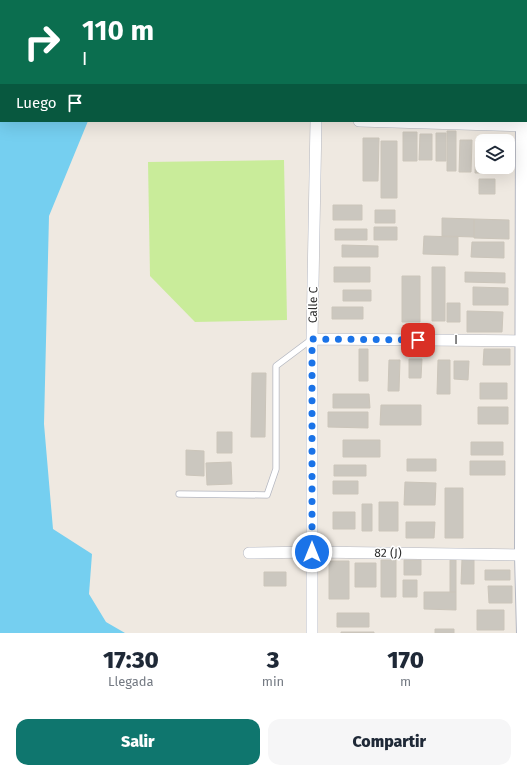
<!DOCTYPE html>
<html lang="es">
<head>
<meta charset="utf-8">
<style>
	:root { --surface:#fff; --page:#f6f6f7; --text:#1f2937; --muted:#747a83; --accent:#0f766e }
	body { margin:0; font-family:"Fira Sans",sans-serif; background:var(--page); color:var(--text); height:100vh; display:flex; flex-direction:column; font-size:15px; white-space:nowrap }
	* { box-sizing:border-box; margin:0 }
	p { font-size:13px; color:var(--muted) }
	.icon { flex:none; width:22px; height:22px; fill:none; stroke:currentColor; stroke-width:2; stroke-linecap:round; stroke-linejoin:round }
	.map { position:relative; height:633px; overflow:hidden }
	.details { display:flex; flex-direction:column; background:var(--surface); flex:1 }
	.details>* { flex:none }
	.hud { position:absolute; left:0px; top:0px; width:527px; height:122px; box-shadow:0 4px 16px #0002; background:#0b6e4f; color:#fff; overflow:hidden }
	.controls { position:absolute; left:475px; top:134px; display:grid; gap:8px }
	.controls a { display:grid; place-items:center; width:40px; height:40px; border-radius:8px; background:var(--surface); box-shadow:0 4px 16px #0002; font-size:20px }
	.pin { position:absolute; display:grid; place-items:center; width:34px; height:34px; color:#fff; margin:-17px; border-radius:8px; box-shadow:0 2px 6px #0006 }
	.me { position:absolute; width:44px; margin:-22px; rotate:0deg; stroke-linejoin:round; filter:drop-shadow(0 0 3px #0008) }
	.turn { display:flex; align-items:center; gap:14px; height:84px; padding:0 16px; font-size:18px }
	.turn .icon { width:52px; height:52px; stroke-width:2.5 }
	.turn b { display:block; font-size:28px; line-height:34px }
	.then { display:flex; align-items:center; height:38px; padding:0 16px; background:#0003; gap:8px; font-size:15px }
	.eta { display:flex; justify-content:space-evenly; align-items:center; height:68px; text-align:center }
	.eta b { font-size:24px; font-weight:800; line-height:28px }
	.button { display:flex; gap:8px; margin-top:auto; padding:8px 16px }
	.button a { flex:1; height:46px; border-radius:12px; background:var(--accent); color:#fff; font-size:16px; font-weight:800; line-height:46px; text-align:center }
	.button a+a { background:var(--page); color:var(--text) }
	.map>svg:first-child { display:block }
	.green { fill:#b6e59e }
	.pitch { fill:#c9ec9a }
	.water { fill:#75cff0 }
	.building { fill:#cbc7bf; stroke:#cbc5ba }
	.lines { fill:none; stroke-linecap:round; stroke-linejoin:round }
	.lane-casing { stroke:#b4b7c1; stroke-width:7 }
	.street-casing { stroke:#b4b7c1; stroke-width:12 }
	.secondary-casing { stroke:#b4b7c1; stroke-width:18 }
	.lane { stroke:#fff; stroke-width:5.5 }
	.street { stroke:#fff; stroke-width:11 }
	.secondary { stroke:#fff; stroke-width:16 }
	.route { stroke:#1a73e8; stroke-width:7; stroke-dasharray:0 12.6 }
	.labels { text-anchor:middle; stroke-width:3; stroke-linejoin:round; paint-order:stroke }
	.street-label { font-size:12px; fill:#2e2e2e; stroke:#fff }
</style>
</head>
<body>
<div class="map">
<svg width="527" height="633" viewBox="0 0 527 633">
	<rect width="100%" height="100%" fill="#efe9e1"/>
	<path class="green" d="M 186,0 L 276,0 L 185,1 Z"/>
	<path class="pitch" d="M 284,160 L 287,320 L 195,322 L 150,276 L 148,162 Z"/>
	<path class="water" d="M 0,0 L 169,0 L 1,1 L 1,121 L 88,121 L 49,216 L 44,424 L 53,529 L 92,554 L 89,594 L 106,622 L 125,633 L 0,633 Z"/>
	<path class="building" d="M 331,0 L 364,0 L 364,1 L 331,1 Z
		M 412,0 L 438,0 L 438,1 L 412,1 Z
		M 447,131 L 456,131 L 456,171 L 447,171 Z
		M 403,132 L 417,132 L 417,161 L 403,161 Z
		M 436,133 L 446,133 L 446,161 L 436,161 Z
		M 420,134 L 432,134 L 432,160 L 419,160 Z
		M 363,138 L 379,138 L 378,181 L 363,181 Z
		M 460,140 L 472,140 L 471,172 L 459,172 Z
		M 476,140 L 487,140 L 487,141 L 482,141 L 482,167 L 487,167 L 487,173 L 475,173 Z
		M 499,140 L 514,140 L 513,165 L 508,165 L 508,141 Z
		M 381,141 L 397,141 L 397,198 L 381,198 Z
		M 479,179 L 495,179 L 495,194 L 479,194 Z
		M 333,205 L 362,205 L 362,220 L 333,220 Z
		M 375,210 L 395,210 L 395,223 L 375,223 Z
		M 442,218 L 474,219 L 474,237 L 442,236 Z
		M 474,219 L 509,220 L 509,239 L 474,238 Z
		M 374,227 L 397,227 L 397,240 L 374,240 Z
		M 335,229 L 367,229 L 367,240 L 335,240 Z
		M 424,236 L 458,237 L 458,255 L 423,254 Z
		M 472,242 L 504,242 L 504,258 L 471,257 Z
		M 342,245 L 378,246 L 378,257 L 342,257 Z
		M 334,267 L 370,267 L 370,282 L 334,282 Z
		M 432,267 L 445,267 L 445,321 L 432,321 Z
		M 465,272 L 505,273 L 505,283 L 465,282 Z
		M 402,276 L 420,276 L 420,322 L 402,322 Z
		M 473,287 L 508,288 L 508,305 L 473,305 Z
		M 343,290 L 371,290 L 371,301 L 343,301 Z
		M 447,303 L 460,303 L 460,322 L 447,322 Z
		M 332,307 L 363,307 L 363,319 L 332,319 Z
		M 467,311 L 503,312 L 502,332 L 467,332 Z
		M 359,349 L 368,349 L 368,381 L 359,381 Z
		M 484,349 L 510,349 L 510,365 L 483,365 Z
		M 409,359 L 422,359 L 421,378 L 409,378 Z
		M 389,360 L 400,360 L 399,391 L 388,391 Z
		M 438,360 L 450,360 L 450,394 L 437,394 Z
		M 454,361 L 469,361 L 468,380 L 454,379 Z
		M 252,373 L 266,373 L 265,437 L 251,437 Z
		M 480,383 L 507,383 L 507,399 L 480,399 Z
		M 333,394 L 369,394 L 370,408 L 333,408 Z
		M 381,405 L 421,405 L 421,425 L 380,425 Z
		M 478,407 L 508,407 L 508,424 L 478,424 Z
		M 328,412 L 368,412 L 368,428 L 328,427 Z
		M 217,432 L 232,432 L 232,453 L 217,453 Z
		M 343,440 L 380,440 L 380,457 L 343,457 Z
		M 471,442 L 503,442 L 503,455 L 471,455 Z
		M 186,450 L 204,451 L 204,476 L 186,475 Z
		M 407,459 L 436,459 L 436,471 L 407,471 Z
		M 470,461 L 505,461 L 505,475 L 470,475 Z
		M 231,462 L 232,484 L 207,485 L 206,463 Z
		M 334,465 L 366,465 L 366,476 L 334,476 Z
		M 333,481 L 358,481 L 358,494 L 333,494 Z
		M 405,482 L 436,483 L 435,505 L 404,505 Z
		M 445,488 L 463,488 L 463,538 L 445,538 Z
		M 379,502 L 398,502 L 398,531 L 379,531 Z
		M 362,504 L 372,504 L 372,531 L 362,531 Z
		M 333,512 L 355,512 L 355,529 L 333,529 Z
		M 406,522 L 435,522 L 434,538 L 406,538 Z
		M 462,559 L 474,559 L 474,584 L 461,584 Z
		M 381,560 L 396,560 L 396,597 L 381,597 Z
		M 404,560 L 421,560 L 421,575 L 404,575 Z
		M 450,560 L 456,560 L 456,592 L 450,592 Z
		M 329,561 L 349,561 L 349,599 L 329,599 Z
		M 355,563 L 376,563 L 376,587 L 355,587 Z
		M 485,570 L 510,570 L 510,580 L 485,580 Z
		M 264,572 L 286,572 L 286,586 L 264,586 Z
		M 403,580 L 417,580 L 417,597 L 403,597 Z
		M 488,586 L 512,586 L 512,603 L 489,603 Z
		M 424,592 L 456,592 L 456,610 L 424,609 Z
		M 477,610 L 504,610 L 504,630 L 477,630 Z
		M 337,613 L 369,613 L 369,627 L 337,627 Z
		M 435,629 L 454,629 L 454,633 L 435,633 Z
		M 341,632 L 374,632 L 374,633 L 341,633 Z"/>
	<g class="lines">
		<g class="lane-casing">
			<path id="lane" d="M 179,494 L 267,495 L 276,469 L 276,366 L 312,339"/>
		</g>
		<g class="street-casing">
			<path id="street" d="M 318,1 L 318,0
				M 359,121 L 527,126
				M 312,339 L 527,341
				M 249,553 L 312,552 L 527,555
				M 312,633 L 312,339 L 316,121"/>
		</g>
		<g class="secondary-casing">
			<path id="secondary" d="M 523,0 L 523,1
				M 524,121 L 523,555 L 525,633"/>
		</g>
		<use href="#lane" class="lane"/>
		<use href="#street" class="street"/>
		<use href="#secondary" class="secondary"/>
	</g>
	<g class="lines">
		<path class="route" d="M 312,552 L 312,339 L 418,340"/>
	</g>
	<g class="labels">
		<g class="street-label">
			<text transform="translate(313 305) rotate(-89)" y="4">Calle C</text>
			<text x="456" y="344">I</text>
			<text transform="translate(388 553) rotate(1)" y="4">82 (J)</text>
		</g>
	</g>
</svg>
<div class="controls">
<a><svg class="icon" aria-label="layers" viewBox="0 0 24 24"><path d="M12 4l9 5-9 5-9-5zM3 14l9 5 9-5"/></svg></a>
</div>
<div class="pin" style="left:418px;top:340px;background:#d93025"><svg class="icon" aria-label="arrive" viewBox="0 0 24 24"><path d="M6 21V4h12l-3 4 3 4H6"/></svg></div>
<svg class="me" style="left:312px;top:552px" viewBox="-20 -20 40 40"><circle r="17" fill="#1a73e8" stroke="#fff" stroke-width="3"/><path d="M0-11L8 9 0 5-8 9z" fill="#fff"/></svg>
<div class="hud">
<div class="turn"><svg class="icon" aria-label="right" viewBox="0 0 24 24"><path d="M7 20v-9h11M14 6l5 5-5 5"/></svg><div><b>110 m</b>I</div></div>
<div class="then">Luego<svg class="icon" aria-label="arrive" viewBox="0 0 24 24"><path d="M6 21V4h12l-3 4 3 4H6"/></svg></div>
</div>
</div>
<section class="details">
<div class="eta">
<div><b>17:30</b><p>Llegada</p></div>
<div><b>3</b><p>min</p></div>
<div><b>170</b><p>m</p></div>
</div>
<div class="button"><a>Salir</a><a>Compartir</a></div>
</section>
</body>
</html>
